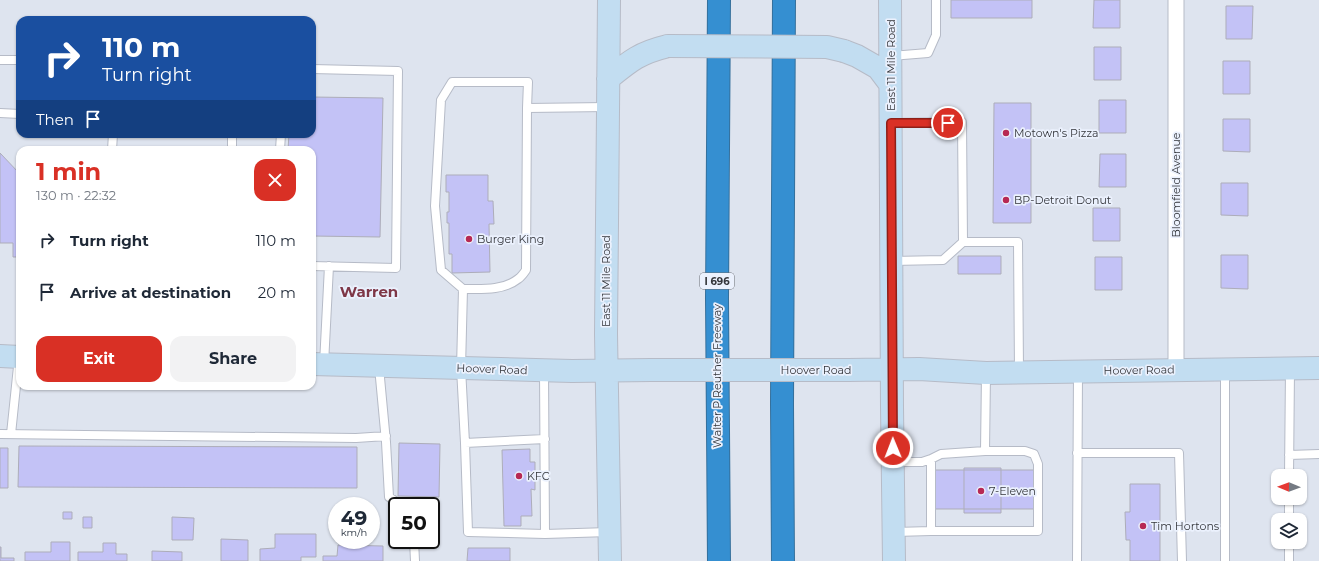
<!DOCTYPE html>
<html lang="en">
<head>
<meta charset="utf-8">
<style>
	:root { --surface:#fff; --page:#f2f2f3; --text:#1f2937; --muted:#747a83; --accent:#d93025 }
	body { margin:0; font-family:Montserrat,sans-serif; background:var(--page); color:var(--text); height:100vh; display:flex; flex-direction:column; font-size:15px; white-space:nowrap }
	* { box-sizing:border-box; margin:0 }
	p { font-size:13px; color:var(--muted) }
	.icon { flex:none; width:22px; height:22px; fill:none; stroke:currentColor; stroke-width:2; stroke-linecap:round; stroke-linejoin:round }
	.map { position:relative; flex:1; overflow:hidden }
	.details { position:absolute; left:16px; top:146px; width:300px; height:244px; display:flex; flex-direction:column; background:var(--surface); border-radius:12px; box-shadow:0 1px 3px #0004 }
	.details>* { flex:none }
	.hud { position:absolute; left:16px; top:16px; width:300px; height:122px; border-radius:12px; box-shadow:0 1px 3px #0004; background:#1a4fa0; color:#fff; overflow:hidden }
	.needle { width:26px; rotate:271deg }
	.buttons { position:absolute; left:1271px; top:469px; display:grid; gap:8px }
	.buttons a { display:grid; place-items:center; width:36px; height:36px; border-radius:8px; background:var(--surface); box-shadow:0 1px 3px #0004; font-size:20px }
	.speed { position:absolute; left:328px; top:497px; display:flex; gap:8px; font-size:20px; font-weight:700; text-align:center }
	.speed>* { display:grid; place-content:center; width:52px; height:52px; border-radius:50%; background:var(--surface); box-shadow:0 1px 3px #0004; line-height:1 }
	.speed small { font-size:10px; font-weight:400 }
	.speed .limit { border:2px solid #111; border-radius:6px; background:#fff; color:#111 }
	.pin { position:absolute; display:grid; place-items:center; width:34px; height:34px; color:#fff; margin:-17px; border:2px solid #fff; border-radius:50%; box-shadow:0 1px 4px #0007 }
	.me { position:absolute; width:44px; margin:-22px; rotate:359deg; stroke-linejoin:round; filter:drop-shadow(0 0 3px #0008) }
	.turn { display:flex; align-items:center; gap:14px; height:84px; padding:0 20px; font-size:18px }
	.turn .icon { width:52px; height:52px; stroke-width:2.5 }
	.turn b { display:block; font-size:28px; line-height:34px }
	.then { display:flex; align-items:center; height:38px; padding:0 20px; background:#0003; gap:8px; font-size:15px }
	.round { display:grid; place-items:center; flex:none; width:42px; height:42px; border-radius:12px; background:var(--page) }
	.headline { display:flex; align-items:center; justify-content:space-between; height:68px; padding:0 20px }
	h1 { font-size:24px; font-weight:700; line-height:30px; color:var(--accent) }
	.action { display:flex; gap:8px; margin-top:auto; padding:8px 20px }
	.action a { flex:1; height:46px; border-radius:12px; background:var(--accent); color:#fff; font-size:16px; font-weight:700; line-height:46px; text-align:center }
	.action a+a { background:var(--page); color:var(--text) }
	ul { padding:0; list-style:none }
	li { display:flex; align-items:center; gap:12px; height:52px; padding:0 20px }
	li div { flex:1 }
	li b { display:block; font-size:15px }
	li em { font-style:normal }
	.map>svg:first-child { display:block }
	.building { fill:#c3c2f6; stroke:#adadb9 }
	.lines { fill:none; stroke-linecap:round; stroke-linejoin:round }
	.service-casing { stroke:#b6bbc7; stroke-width:10 }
	.minor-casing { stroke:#b6bbc7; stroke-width:17 }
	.secondary-casing { stroke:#b6bbc7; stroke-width:24 }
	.motorway-casing { stroke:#35709c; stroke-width:24 }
	.service { stroke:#fff; stroke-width:8 }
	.minor { stroke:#fff; stroke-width:15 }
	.secondary { stroke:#c2ddf1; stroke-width:22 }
	.motorway { stroke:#358fd1; stroke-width:22 }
	.secondary-bridge-casing { stroke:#b6bbc7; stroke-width:24; stroke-linecap:butt }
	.secondary-bridge { stroke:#c2ddf1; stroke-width:22 }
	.route-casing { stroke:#8d1f18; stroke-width:10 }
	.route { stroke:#d93025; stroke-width:7 }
	.poi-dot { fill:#b72854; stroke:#ebf1fd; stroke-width:1.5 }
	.labels { text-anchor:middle; stroke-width:3.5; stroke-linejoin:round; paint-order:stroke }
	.shield { fill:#ebf1fd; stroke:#6b6e75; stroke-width:1 }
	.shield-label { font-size:10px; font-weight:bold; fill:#34363b }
	.street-label { font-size:11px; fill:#34363b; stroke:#ebf1fd }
	.poi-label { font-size:11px; fill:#34363b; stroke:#ebf1fd; text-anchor:start }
	.district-label { font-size:15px; font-weight:bold; fill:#7e3747; stroke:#ebf1fd }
</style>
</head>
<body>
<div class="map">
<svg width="1319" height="561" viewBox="0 0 1319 561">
	<rect width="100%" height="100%" fill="#dee4ef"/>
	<path class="building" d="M 951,0 L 1032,0 L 1032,18 L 951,18 Z
		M 1094,0 L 1120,0 L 1120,28 L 1093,28 Z
		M 1226,6 L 1253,6 L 1252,39 L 1226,39 Z
		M 1094,47 L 1121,47 L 1121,80 L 1094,80 Z
		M 1223,61 L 1250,61 L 1250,94 L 1223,94 Z
		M 312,97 L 383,98 L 380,237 L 312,236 L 312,150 L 288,150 L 289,134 L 312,134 Z
		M 1099,100 L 1126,100 L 1126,133 L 1099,133 Z
		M 994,103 L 1031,103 L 1031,223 L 993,223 Z
		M 1223,119 L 1250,119 L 1250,152 L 1223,151 Z
		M 0,153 L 20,174 L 20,257 L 13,257 L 13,243 L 0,243 Z
		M 1100,154 L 1126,154 L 1126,187 L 1099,187 Z
		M 446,175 L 488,175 L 488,201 L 493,201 L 494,224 L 489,224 L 490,272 L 452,273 L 452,254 L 449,254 L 449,223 L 447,223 L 447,212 L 449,212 L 449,192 L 446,192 Z
		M 1221,183 L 1248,183 L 1248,216 L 1221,215 Z
		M 1093,208 L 1120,208 L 1120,241 L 1093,241 Z
		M 1221,255 L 1248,255 L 1248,289 L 1221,288 Z
		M 958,256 L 1001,256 L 1001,274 L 958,274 Z
		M 1095,257 L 1122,257 L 1122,290 L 1095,290 Z
		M 399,443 L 440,444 L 439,497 L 398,496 Z
		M 19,446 L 357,447 L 357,488 L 18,487 Z
		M 0,448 L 8,448 L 8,488 L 0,488 Z
		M 530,449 L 530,462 L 535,462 L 535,490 L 531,489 L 532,516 L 521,516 L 521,526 L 504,526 L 502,450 Z
		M 964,468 L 1001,468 L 1001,513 L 964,513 Z
		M 934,470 L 1034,470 L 1034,509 L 934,509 Z
		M 1130,484 L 1160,484 L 1160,561 L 1130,561 L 1130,540 L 1126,540 L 1125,512 L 1130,512 Z
		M 63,512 L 72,512 L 72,519 L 63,519 Z
		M 83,517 L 92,517 L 92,528 L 83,528 Z
		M 172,517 L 194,518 L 193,540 L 172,540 Z
		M 275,534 L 316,534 L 316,557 L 301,557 L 301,561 L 260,561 L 260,549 L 275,548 Z
		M 221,539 L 248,540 L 248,561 L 221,561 Z
		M 51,542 L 70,542 L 70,561 L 25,561 L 25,552 L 51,552 Z
		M 103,543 L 116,543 L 116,554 L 127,554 L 127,561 L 78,561 L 78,552 L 103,552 Z
		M 338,545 L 383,546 L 383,561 L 323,561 L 323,556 L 337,556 Z
		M 0,547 L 1,547 L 1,558 L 14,558 L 14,561 L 0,561 Z
		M 468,548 L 510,548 L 510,561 L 467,561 Z
		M 152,551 L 182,552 L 182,561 L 152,561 Z"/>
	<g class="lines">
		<g class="service-casing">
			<path id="service" d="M 891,56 L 928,53 L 936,35 L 936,0
				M 0,60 L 20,60
				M 312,69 L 398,71 L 396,268 L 312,266
				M 607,107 L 527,108 L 526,270 C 524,273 521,277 518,279 C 503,291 481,289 463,289 L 461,368 L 465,443 L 468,532 L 545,534 L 609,532
				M 0,113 L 20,114
				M 891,123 L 962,122 L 963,242 L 1018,242 L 1019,371
				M 112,150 L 113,134
				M 232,150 L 232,134
				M 280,150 L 281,134
				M 892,261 L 943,260 L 963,242
				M 463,289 L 441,270 L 435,206 L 441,100 L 452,82 L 528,82 L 527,108
				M 324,364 L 329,266
				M 379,367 L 386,442 L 389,497 L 403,506
				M 1225,370 L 1225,561
				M 544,371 L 545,534
				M 0,434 L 356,438 L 386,436
				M 11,434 L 19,357
				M 465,443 L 545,439
				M 1077,453 L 1179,453 L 1182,561
				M 1289,455 L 1319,454
				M 894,462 L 922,462 L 931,459
				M 1289,476 L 1290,369
				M 1289,520 L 1289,498
				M 931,531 L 1038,531 L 1038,464 L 1034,454 L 1025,451 L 985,451
				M 895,532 L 931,531 L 931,459 L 941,454 L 985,451 L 986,374
				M 414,540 L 415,561
				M 1077,561 L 1078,372
				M 1289,561 L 1289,542"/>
		</g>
		<g class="minor-casing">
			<path id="minor" d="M 1176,0 L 1176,369"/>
		</g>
		<g class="secondary-casing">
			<path id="secondary" d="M 609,0 L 606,334 L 610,561
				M 890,0 L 892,407 L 894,561
				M 844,51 L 857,56 L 878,68 L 890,84
				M 608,79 C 630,61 639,53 668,46
				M 0,356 L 20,357
				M 312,364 L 572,371 L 651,370
				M 848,370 L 919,369 L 986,373 L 1319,368"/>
		</g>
		<g class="motorway-casing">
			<path id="motorway" d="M 719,561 L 717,299 L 719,0
				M 783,561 L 782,404 L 784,0"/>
		</g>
		<use href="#service" class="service"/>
		<use href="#minor" class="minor"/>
		<use href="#secondary" class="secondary"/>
		<use href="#motorway" class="motorway"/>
		<g class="secondary-bridge-casing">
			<path id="secondary-bridge" d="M 668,46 L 827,47 L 844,51
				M 651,370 L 848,370"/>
		</g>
		<use href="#secondary-bridge" class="secondary-bridge"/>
	</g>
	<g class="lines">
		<g class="route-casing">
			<path id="route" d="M 893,448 L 891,123 L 948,123"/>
		</g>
		<use href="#route" class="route"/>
	</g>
	<g class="poi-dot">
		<circle cx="1006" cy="133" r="4"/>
		<circle cx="1006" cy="200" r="4"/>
		<circle cx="469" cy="239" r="4"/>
		<circle cx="519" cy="476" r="4"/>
		<circle cx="981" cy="491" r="4"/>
		<circle cx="1143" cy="526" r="4"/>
	</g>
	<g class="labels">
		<rect class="shield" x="700" y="273" width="34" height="16" rx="3"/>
		<g class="shield-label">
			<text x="717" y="285">I 696</text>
		</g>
		<g class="street-label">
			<text transform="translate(891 65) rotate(-90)" y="4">East 11 Mile Road</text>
			<text transform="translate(1176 185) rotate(-90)" y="4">Bloomfield Avenue</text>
			<text transform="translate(606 281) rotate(-90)" y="4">East 11 Mile Road</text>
			<text transform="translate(492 369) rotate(2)" y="4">Hoover Road</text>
			<text x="816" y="374">Hoover Road</text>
			<text transform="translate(1139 370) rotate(-1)" y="4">Hoover Road</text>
			<text transform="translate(717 376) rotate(-90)" y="4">Walter P Reuther Freeway</text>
		</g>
		<g class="poi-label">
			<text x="1014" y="137">Motown's Pizza</text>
			<text x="1014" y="204">BP-Detroit Donut</text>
			<text x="477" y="243">Burger King</text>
			<text x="527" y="480">KFC</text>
			<text x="989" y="495">7-Eleven</text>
			<text x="1151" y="530">Tim Hortons</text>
		</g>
		<g class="district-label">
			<text x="369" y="297">Warren</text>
		</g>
	</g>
</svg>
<div class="buttons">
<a><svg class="needle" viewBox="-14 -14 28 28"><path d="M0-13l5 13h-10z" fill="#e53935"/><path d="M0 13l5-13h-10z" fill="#747a83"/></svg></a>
<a><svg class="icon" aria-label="layers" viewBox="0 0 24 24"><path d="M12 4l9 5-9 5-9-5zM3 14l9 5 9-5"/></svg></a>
</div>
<div class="speed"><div>49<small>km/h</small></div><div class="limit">50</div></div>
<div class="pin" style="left:948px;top:123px;background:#d93025"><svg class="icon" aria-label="arrive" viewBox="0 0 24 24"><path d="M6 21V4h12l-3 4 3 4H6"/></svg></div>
<svg class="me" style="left:893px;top:448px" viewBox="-20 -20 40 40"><circle r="17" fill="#d93025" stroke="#fff" stroke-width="3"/><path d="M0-11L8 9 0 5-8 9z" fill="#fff"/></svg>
<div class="hud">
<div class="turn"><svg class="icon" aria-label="right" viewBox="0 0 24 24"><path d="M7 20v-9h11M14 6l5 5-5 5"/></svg><div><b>110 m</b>Turn right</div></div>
<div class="then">Then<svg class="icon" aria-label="arrive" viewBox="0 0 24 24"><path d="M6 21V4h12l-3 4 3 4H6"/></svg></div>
</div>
<section class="details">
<div class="headline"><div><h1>1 min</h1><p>130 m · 22:32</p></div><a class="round" style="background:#d93025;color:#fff"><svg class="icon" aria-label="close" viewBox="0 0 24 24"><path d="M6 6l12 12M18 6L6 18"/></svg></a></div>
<ul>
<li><svg class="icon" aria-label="right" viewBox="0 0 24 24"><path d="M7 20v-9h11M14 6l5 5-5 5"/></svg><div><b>Turn right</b></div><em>110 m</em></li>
<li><svg class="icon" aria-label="arrive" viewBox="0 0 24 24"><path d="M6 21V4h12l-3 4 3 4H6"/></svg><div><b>Arrive at destination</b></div><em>20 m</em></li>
</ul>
<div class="action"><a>Exit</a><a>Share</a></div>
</section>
</div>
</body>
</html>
